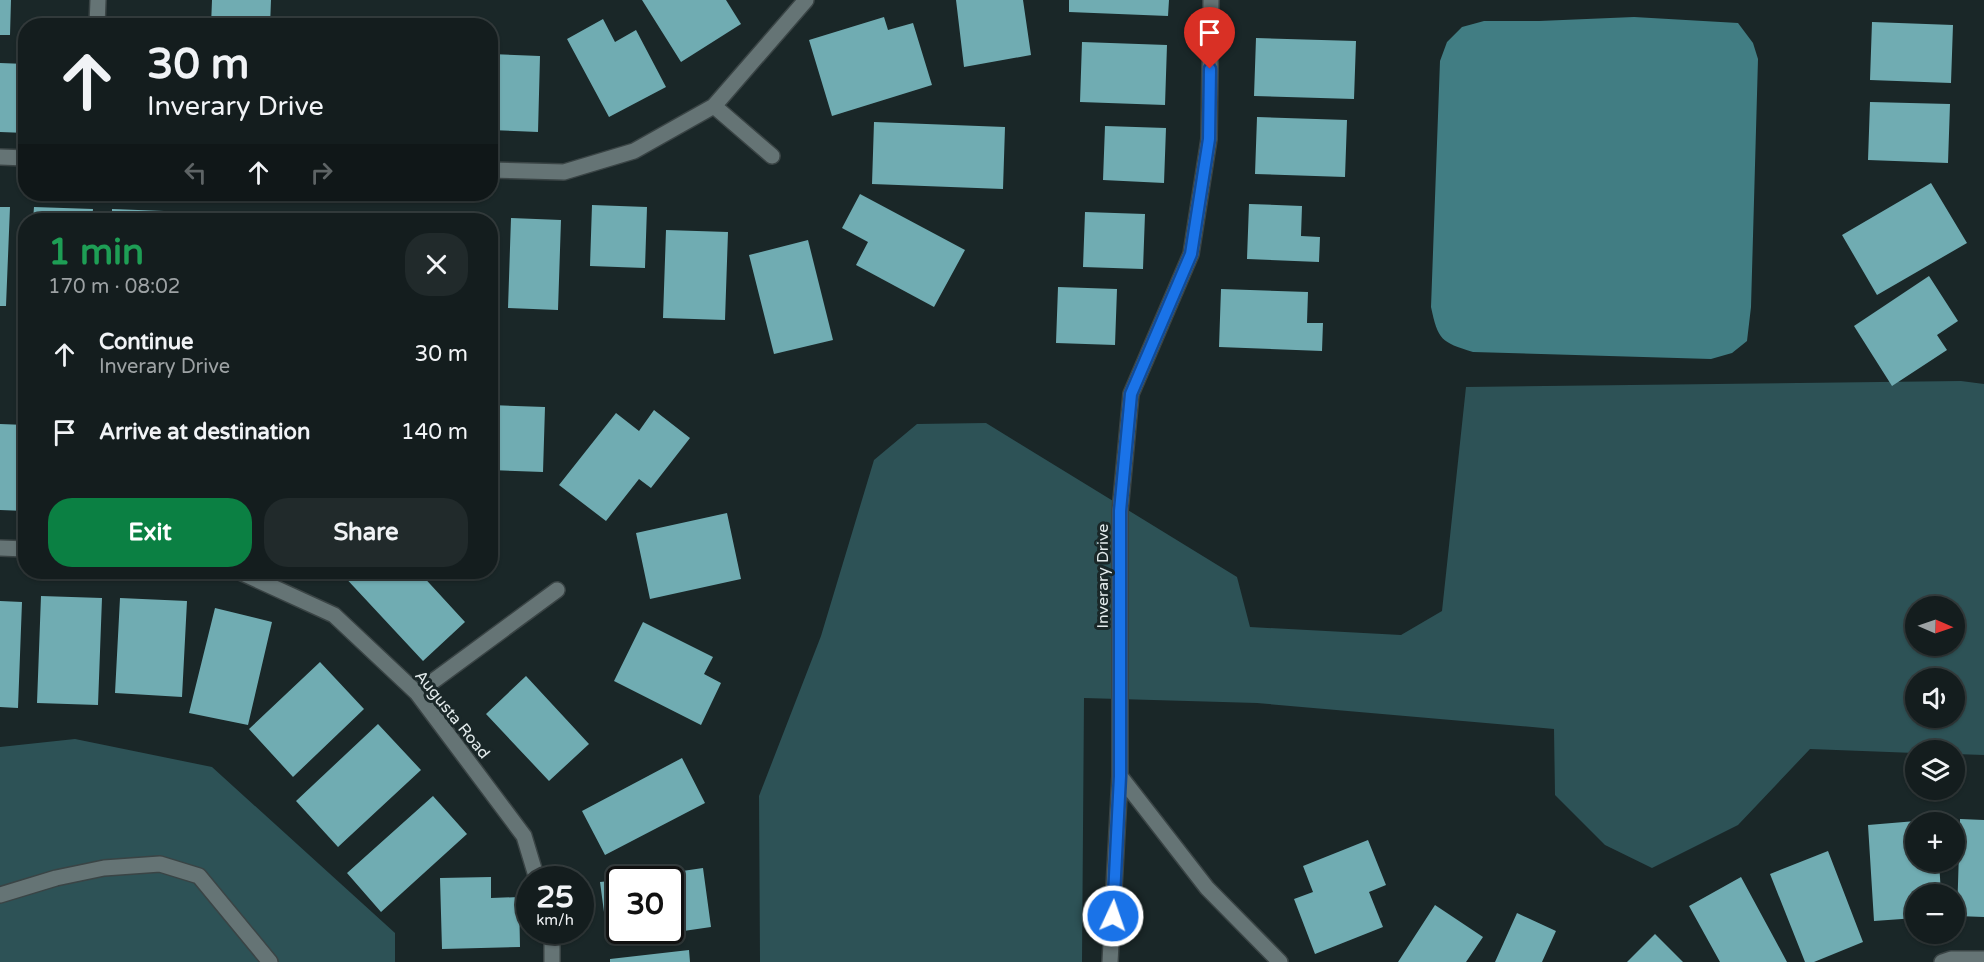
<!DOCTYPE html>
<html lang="en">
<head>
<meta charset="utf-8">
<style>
	:root { --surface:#141d1e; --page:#212a2b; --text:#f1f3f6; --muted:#9da2a4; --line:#333b3c; --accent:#0b8043 }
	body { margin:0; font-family:"Varela Round",sans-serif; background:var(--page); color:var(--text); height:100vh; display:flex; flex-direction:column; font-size:22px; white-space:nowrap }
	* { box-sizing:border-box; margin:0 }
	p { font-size:20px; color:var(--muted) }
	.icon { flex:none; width:33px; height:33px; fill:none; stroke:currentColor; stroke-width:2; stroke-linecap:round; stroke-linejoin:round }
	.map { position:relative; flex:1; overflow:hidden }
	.details { position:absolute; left:18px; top:213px; width:480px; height:366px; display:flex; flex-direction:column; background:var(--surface); border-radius:24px; box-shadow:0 2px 4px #0004,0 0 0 2px var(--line) }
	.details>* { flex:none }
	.guide { position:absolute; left:18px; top:18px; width:480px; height:183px; border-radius:24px; box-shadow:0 2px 4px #0004,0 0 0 2px var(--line); background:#141d1e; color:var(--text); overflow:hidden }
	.needle { width:39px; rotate:92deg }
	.buttons { position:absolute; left:1905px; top:596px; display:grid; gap:12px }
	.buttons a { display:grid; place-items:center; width:60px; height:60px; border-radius:50%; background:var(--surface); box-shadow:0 2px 4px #0004,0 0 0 2px var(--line); font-size:30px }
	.speed { position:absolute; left:516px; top:866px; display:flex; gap:12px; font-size:30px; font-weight:700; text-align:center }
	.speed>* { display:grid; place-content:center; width:78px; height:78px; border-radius:50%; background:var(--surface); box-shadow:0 2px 4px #0004,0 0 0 2px var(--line); line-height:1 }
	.speed small { font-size:15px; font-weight:400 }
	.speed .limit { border:3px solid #111; border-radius:9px; background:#fff; color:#111 }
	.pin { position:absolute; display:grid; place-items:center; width:51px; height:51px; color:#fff; margin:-62px -26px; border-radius:50% 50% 50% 0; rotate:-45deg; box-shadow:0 0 6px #0007 }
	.pin .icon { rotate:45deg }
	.me { position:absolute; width:66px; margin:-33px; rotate:3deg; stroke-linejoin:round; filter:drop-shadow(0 0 4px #0008) }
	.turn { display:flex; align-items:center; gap:21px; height:126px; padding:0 30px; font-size:27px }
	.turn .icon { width:78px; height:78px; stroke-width:2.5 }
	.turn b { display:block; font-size:42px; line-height:51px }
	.lanes { display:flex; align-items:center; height:57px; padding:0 30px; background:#0003; justify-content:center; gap:30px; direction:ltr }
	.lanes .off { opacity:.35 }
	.round { display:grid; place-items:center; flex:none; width:63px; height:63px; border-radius:24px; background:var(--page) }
	.head { display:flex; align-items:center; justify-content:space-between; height:102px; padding:0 30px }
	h1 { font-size:36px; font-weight:800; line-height:45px; color:#1e9e55 }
	.button { display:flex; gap:12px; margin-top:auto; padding:12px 30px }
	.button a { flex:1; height:69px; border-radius:24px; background:var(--accent); color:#fff; font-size:24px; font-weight:800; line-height:69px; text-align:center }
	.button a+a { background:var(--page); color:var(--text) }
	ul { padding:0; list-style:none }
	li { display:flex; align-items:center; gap:18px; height:78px; padding:0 30px }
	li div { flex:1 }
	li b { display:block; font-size:22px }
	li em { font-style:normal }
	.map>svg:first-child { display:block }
	.green { fill:#2d5256; fill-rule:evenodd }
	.water { fill:#417d83 }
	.building { fill:#70acb2 }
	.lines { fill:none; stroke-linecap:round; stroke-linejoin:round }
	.lane-casing { stroke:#3a4445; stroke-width:18 }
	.street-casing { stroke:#3a4445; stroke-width:18 }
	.lane { stroke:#657475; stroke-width:15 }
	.street { stroke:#657475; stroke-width:15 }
	.route-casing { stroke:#114b97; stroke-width:15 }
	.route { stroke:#1a73e8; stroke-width:10 }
	.labels { text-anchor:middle; stroke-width:6; stroke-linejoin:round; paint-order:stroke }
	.street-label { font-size:16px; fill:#e2eaeb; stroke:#1a2728 }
</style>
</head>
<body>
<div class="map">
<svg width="1984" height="962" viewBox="0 0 1984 962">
	<rect width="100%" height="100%" fill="#1a2728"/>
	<path class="green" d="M 1961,381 L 1984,384 L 1984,755 L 1955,754 L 1954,750 L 1916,750 L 1915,753 L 1810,749 L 1738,825 L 1652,868 L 1605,845 L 1555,795 L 1554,729 L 1257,703 L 1084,698 L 1082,962 L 760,962 L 759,796 L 821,636 L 874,460 L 917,424 L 986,423 L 1237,577 L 1250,627 L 1401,635 L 1442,611 L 1466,387 ZM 1916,606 L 1954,606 L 1954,645 L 1916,645 ZM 1916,678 L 1954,678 L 1954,717 L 1916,717 Z
		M 75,739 L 212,767 L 395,933 L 395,962 L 0,962 L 0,747 Z"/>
	<path class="water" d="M 1634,17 L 1738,23 L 1753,43 L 1758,59 L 1751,307 L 1747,341 L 1732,353 L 1711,359 L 1473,352 C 1441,342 1438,340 1431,307 L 1440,61 L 1447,42 L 1462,27 L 1484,21 L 1539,21 Z"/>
	<path class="building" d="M 0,0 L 11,0 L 10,35 L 0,35 Z
		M 212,0 L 271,0 L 270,26 L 211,26 Z
		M 642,0 L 726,0 L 741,24 L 681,62 Z
		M 956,0 L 1023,0 L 1031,55 L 964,67 Z
		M 1069,0 L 1169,0 L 1168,16 L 1069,12 Z
		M 884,17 L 888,30 L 913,23 L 932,85 L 832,116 L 809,40 Z
		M 603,19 L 615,42 L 636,30 L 666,87 L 609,117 L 567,39 Z
		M 1872,22 L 1953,25 L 1951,83 L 1870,80 Z
		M 1256,38 L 1356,41 L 1354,99 L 1254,96 Z
		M 1082,42 L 1167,45 L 1165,105 L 1080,102 Z
		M 490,54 L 540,56 L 538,132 L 490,130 Z
		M 0,63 L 26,64 L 26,133 L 0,132 Z
		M 1870,102 L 1950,104 L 1948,163 L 1868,160 Z
		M 1257,117 L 1347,120 L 1345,177 L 1255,174 Z
		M 874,122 L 1005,127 L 1003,189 L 872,184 Z
		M 1105,126 L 1166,128 L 1164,183 L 1103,180 Z
		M 1931,183 L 1967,243 L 1877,295 L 1842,235 Z
		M 860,194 L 965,250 L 934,307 L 856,265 L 868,242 L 842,228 Z
		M 1249,204 L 1302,206 L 1301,236 L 1320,237 L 1319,262 L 1247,259 Z
		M 592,205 L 647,207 L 645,268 L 590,266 Z
		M 0,207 L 10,207 L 6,306 L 0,306 Z
		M 34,207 L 93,209 L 92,220 L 33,220 Z
		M 112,209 L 164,211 L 163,220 L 112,220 Z
		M 190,211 L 248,213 L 248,220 L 190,220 Z
		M 1085,212 L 1145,214 L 1143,269 L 1083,267 Z
		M 273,214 L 324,215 L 324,220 L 272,220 Z
		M 353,216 L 402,218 L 402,220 L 353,220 Z
		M 511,218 L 561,220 L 558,310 L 508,308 Z
		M 666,230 L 728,232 L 725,320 L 663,318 Z
		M 808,240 L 833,340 L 774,354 L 749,255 Z
		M 1929,276 L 1958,321 L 1937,335 L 1947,350 L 1892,386 L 1854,326 Z
		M 1058,287 L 1117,289 L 1115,345 L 1056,343 Z
		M 1221,289 L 1308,292 L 1307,323 L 1323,323 L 1322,351 L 1219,347 Z
		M 490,405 L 545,407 L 543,472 L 490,470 Z
		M 654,410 L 690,438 L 651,488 L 639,479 L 606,521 L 559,485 L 616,413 L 639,431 Z
		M 0,424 L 26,425 L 26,511 L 0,510 Z
		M 727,513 L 741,579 L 650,599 L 636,533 Z
		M 343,572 L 419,572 L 465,622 L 423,661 L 341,573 Z
		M 41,596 L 102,598 L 98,705 L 37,703 Z
		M 120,598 L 187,601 L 182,697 L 115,693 Z
		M 0,601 L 22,602 L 18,708 L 0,707 Z
		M 215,608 L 272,622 L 248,725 L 189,713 Z
		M 643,622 L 713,657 L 704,674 L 721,683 L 701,725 L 614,681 Z
		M 320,662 L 364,709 L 293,777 L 249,729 Z
		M 526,676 L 589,744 L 549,781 L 486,714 Z
		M 378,724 L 421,770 L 338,847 L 296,801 Z
		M 682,758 L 705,803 L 605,855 L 582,811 Z
		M 433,796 L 467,834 L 381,912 L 347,873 Z
		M 1960,819 L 1984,820 L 1984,917 L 1957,916 Z
		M 1916,821 L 1916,861 L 1939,861 L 1941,894 L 1916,894 L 1916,918 L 1874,921 L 1868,825 Z
		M 1368,840 L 1386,885 L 1369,892 L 1383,927 L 1315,954 L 1294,899 L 1313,892 L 1303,866 Z
		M 1828,851 L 1863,942 L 1814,962 L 1805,962 L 1770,874 Z
		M 703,868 L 711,927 L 608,942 L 600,882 L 620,880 L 620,930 L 670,930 L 670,879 L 634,878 Z
		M 491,877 L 491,898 L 519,897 L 520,947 L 442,949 L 440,878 Z
		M 1741,877 L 1787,962 L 1720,962 L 1689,906 Z
		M 1435,905 L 1483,937 L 1466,962 L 1398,962 Z
		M 1517,913 L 1556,931 L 1542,962 L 1495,962 Z
		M 1655,934 L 1683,962 L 1627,962 Z
		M 689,950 L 690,962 L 610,962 L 610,959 Z"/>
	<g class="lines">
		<g class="lane-casing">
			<path id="lane" d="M 0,895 L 56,878 L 104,868 L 160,864 L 199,876 L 270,962"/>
		</g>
		<g class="street-casing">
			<path id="street" d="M 1211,0 L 1209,139 L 1191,254 L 1131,394 L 1120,511 L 1120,776 L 1207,888 L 1280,962
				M 97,26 L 98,0
				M 714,106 L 772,156
				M 0,157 L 26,158
				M 490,170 L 564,172 L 634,151 L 714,106 L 806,0
				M 0,548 L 26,549
				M 240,572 L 334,615 L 417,693 L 524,836 L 537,879
				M 417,693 L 557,590
				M 552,930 L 552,962
				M 1110,962 L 1120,776
				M 1942,962 L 1951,959 L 1984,959"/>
		</g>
		<use href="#lane" class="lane"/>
		<use href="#street" class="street"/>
	</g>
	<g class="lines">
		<g class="route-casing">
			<path id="route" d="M 1113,916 L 1120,776 L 1120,511 L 1131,394 L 1191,254 L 1209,139 L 1210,69"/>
		</g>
		<use href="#route" class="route"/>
	</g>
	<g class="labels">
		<g class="street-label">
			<text transform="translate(1102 576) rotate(-90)" y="6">Inverary Drive</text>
			<text transform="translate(453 714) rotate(51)" y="6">Augusta Road</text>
		</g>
	</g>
</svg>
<div class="buttons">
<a><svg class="needle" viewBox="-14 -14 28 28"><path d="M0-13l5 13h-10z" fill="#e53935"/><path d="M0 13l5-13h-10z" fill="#9da2a4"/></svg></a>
<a><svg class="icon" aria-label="sound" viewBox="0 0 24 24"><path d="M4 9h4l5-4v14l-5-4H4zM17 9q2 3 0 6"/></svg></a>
<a><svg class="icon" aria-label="layers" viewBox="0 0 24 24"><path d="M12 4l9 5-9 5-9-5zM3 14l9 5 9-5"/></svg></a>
<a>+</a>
<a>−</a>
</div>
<div class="speed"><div>25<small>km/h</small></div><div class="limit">30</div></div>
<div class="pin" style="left:1210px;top:69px;background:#d93025"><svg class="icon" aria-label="arrive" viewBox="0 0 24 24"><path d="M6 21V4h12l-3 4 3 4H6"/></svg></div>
<svg class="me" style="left:1113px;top:916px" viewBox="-20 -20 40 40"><circle r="17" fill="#1a73e8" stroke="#fff" stroke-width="3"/><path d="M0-11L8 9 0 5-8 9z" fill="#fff"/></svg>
<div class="guide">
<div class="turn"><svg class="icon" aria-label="ahead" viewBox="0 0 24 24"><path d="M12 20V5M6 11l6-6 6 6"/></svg><div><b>30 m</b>Inverary Drive</div></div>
<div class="lanes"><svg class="icon off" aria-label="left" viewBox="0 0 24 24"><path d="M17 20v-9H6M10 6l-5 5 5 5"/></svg><svg class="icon" aria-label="ahead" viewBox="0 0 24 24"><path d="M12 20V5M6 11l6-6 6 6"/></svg><svg class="icon off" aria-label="right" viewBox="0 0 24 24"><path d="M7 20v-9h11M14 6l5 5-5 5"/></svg></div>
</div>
<section class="details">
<div class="head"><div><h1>1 min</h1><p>170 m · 08:02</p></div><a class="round"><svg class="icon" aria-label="close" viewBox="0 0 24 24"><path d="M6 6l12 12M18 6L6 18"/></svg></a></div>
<ul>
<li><svg class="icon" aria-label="ahead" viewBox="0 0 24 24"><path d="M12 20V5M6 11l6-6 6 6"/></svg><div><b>Continue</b><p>Inverary Drive</p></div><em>30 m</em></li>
<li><svg class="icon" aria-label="arrive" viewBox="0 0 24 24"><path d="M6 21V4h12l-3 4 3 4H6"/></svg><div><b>Arrive at destination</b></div><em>140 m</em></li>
</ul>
<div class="button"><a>Exit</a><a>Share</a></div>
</section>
</div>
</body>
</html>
